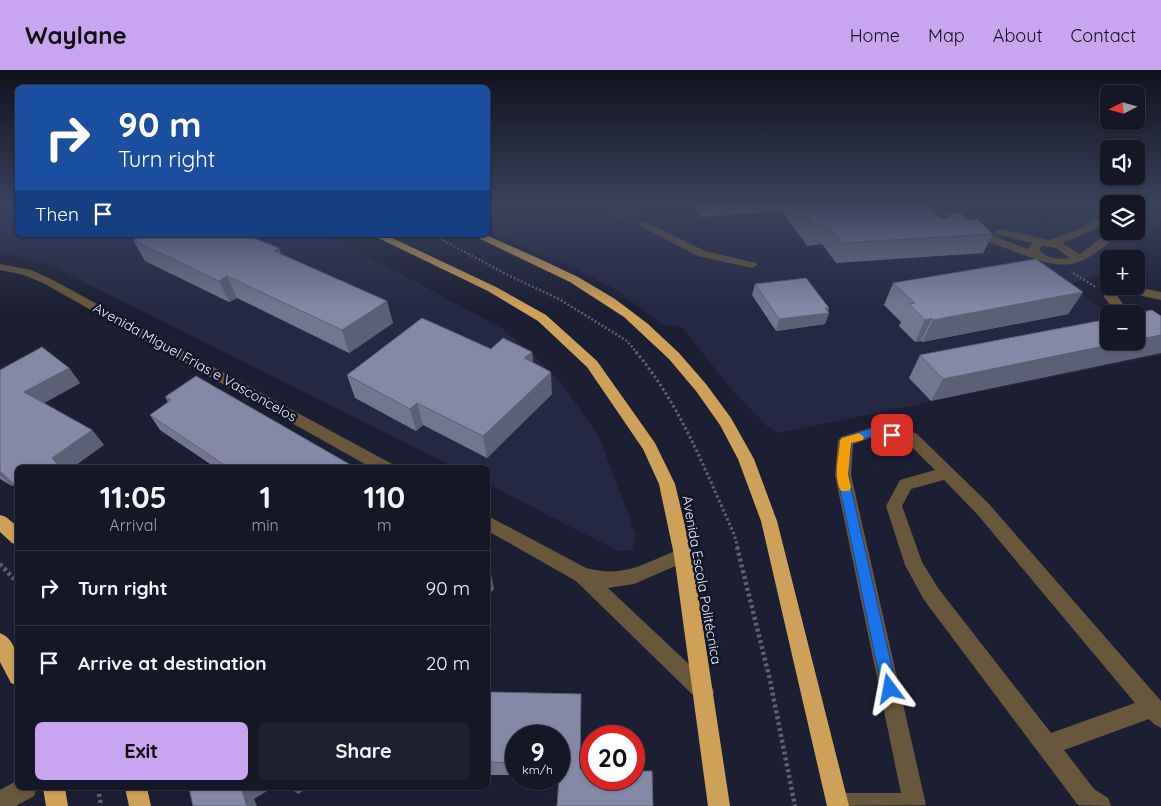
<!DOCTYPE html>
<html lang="en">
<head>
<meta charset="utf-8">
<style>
	:root { --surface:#151727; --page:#1e202f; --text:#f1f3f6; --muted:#9d9fa7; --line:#343644; --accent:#c8a5ee }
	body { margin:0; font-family:Quicksand,sans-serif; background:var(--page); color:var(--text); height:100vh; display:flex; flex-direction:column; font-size:19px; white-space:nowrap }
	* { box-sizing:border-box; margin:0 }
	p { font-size:16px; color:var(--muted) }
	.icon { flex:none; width:28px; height:28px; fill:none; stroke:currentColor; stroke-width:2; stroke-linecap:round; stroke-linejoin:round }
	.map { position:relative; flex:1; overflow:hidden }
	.drawer { position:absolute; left:15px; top:395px; width:475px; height:325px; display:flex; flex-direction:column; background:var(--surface); border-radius:8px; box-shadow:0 1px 4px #0004,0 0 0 1px var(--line) }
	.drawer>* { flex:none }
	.hud { position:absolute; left:15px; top:15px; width:475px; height:152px; border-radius:8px; box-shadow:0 1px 4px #0004,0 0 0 1px var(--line); background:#1a4fa0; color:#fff; overflow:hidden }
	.needle { width:32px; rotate:264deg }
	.tools { position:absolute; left:1100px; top:15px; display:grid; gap:10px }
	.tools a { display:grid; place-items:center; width:45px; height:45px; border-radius:8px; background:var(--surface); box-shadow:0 1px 4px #0004,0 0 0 1px var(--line); font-size:25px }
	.speed { position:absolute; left:505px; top:655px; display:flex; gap:10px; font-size:25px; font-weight:700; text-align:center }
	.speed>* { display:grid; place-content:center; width:65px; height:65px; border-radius:50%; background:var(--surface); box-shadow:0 1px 4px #0004,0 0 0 1px var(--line); line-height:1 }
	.speed small { font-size:12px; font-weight:400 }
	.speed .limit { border:8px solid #d22; background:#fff; color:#111 }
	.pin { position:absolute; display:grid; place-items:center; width:42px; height:42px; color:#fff; margin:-21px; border-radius:10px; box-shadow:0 2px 8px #0006 }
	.me { position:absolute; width:55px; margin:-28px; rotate:347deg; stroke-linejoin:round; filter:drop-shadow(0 0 4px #0008) }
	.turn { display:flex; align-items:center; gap:18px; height:105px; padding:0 20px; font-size:22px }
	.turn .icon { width:65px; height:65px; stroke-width:2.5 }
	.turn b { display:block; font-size:35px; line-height:42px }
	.then { display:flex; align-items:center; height:48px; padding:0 20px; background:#0003; gap:10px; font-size:19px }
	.eta { display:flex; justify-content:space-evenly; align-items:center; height:85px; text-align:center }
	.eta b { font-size:30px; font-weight:700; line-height:35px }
	.action { display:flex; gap:10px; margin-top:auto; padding:10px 20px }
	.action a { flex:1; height:58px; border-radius:8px; background:var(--accent); color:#111; font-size:20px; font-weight:700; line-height:58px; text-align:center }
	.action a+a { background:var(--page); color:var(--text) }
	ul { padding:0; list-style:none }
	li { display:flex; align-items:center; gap:15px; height:75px; padding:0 20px; border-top:1px solid var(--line) }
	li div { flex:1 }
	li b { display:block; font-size:19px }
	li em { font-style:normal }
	header { display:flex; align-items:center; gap:30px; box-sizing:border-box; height:70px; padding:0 25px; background:var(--accent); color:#111 }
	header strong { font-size:24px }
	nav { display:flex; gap:28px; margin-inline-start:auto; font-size:18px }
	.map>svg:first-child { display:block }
	.built { fill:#242844 }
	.green { fill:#303a23 }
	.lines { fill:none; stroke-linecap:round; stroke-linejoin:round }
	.path-far2 { stroke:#5e6174; stroke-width:2.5; stroke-dasharray:2 2; stroke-linecap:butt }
	.path-far1 { stroke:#5e6174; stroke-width:3; stroke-dasharray:2.5 2.5; stroke-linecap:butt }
	.path { stroke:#5e6174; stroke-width:4.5; stroke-dasharray:3 3; stroke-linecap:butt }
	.minor { fill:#69573b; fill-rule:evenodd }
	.highway { fill:#cfa057; fill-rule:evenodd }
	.wall { fill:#727690 }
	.shaded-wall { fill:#5c6076 }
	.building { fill:#8489a8; stroke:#5c6076 }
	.route { fill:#1a73e8; stroke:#114b97 }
	.slow { fill:#f59e0b }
	.labels { text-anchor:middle; stroke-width:5; stroke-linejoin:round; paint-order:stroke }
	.street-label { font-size:14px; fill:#ebeefd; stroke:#13162a }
</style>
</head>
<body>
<header>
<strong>Waylane</strong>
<nav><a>Home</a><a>Map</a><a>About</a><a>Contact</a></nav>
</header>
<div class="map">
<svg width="1161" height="736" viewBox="0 0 1161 736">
	<rect width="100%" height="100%" fill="#1c1f34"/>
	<path class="built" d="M 0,135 L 17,135 L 18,165 L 328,165 L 500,257 L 532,283 L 563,315 L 599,367 L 636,465 L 632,480 L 618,481 L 488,414 L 488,398 L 454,397 L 52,196 L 15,185 L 0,183 Z
		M 497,135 L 964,135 L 972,139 L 1024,149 L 1059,147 L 1076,135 L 1109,135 L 1109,161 L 1136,161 L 1136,135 L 1161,135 L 1161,149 L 1126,189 L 1109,189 L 1109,201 L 1069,215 L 1110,244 L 1109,244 L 1109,271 L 1136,271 L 1161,278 L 1161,285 L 778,363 L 767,356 L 733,321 L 682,257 L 662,254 L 613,218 L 575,198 L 488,161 L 488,138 Z"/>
	<path class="green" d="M 599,135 L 662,135 L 666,139 L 614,151 Z"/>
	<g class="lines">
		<path class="path-far2" d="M 437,165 L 446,172 L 508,205 L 559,229 L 627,271 L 637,283
			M 1073,203 L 1097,218"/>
		<path class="path-far1" d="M 636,282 C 680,334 706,402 734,464 L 738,478"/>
		<path class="path" d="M 737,477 L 770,610 L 795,736
			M 0,494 L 18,513
			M 98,718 L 101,736"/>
		<path class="minor" d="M 919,135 L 932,135 L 973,151 L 972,153 L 964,153 Z
			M 1140,135 L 1151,135 L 1136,146 L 1136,138 Z
			M 1109,142 L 1109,150 L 1106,152 L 1085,164 L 1062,173 L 1080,184 L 1110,161 L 1121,161 L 1120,163 C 1073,206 1061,199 1005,178 C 994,173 975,170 967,161 L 972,158 L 976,159 L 1028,179 L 1032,173 L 996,164 L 995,162 L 1000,159 L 1050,170 L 1077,160 ZM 1043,176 L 1056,178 L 1070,188 C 1058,190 1046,189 1039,179 Z
			M 644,151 L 705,181 L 756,193 L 758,195 L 752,198 L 698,186 L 640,156 L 639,154 Z
			M 0,194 L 31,200 L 51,209 L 392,394 L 394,398 L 372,398 L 43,213 L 24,205 L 0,200 Z
			M 1133,216 L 1161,222 L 1161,230 L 1133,224 L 1116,224 L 1130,244 L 1117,244 L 1104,227 L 1104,221 L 1110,217 Z
			M 873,357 L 916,363 L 989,434 L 1161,631 L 1161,658 L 1154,654 L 1149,649 L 1064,680 L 1094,719 L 1108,728 L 1111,736 L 1078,735 L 924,530 L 905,495 L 886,436 L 900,410 L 935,400 L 907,372 L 873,367 L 853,374 L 851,405 L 926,735 L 827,736 L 830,726 L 838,723 L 901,723 L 835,405 L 838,371 L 841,367 ZM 944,410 L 977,444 L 1135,633 L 1051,663 L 938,518 L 922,492 L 902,436 L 911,419 Z
			M 488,446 L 586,498 C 628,509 646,491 683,478 L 689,480 L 692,485 L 689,490 L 634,514 L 608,518 L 711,615 L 714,622 L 711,629 L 704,632 L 697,629 L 576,511 L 488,461 Z
			M 18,710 L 18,718 L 37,718 L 34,726 L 16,736 L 0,736 L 0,720 Z"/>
		<path class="highway" d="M 372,165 L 386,165 L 496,217 L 546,245 L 597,291 L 655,373 L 675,414 L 692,485 L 730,736 L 708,736 L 674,485 L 659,414 L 643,379 L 587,297 L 538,251 L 488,221 Z
			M 472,165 L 486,165 L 540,189 L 578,207 L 615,229 L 648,254 L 679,283 L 706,314 L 731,348 L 754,389 L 777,451 L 849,736 L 827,736 L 761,451 L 738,389 L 720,355 L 696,321 L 669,289 L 624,247 L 570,212 Z
			M 0,445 L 6,447 L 18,457 L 18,475 L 12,473 L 0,462 Z
			M 0,563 C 20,571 18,598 18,616 L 11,613 L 0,592 Z
			M 43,718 L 65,718 L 68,736 L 46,736 Z
			M 125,718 L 147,718 L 151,736 L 129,736 Z"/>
	</g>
	<path class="wall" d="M 694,135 L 928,135 L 939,148 L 968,150 L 993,164 L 983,183 L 836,193 L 822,174 L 807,176 L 782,141 L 700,147 Z
		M 133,170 L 281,184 L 393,253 L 349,283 L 237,228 L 229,232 L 145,191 Z
		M 893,213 L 1083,222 L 1068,244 L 922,272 L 921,271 L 915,272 L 899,256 L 901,252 L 884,235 Z
		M 755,214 L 829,238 L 828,241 L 829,243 L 825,254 L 776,261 L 752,225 Z
		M 1109,249 L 931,331 L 909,308 L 920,285 Z
		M 491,279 L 532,282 L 533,293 L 552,324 L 487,388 L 423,355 L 416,361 L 355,328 L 347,305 Z
		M 69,298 L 80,313 L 44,333 L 92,360 L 104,375 L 18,398 L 18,418 L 14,415 L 12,416 L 0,409 L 0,300 Z
		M 165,327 L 356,398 L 216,398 L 160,360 L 150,345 L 168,332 Z
		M 488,622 L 581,624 L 559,706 L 559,666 L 516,666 L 516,705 L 488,705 Z"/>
	<path class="shaded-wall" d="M 279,178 L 287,199 L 274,181 Z
		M 227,206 L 237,228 L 229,232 L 219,211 Z
		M 1083,222 L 1068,244 L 922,272 L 933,250 Z
		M 387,231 L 393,253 L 349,283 L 342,260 Z
		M 825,238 L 829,238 L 827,243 L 829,243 L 825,254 L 776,261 L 779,249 Z
		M 932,248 L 921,271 L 915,272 L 925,250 Z
		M 1161,265 L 1161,283 L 931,331 L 943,309 L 1129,271 L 1136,271 L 1136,270 Z
		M 532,282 L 534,304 L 524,288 Z
		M 69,298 L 80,313 L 37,337 L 24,322 Z
		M 551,302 L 552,324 L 487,388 L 483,366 Z
		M 417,333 L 423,355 L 416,361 L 410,339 Z
		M 92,360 L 104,375 L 72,398 L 61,398 L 52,388 Z
		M 0,401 L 14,415 L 12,416 L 0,405 Z
		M 491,504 L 494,519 L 488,526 L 488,507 Z
		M 245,718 L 272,718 L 254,729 L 257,736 L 247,736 L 242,720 Z
		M 290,718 L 308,718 L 298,724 Z"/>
	<path class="building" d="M 796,135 L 928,135 L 939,148 L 949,149 L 951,143 L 960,143 L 968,150 L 977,149 L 993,164 L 843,173 L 828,155 L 813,156 Z
		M 144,165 L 246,165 L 279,178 L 274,181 L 387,231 L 342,260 L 227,206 L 219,211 L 133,170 Z
		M 1036,189 L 1083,222 L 933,250 L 932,248 L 925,250 L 909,234 L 915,233 L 893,213 Z
		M 806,208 L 829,238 L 825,238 L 829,243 L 779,249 L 755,214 Z
		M 1152,240 L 1161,246 L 1161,265 L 1136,270 L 1136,244 L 1134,244 Z
		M 422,248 L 491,279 L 503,268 L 532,282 L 524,288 L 551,302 L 483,366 L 417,333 L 410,339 L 347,305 Z
		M 1109,249 L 1109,271 L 1129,271 L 943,309 L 920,285 Z
		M 42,277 L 69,298 L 24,322 L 92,360 L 52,388 L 61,398 L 18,398 L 18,418 L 0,401 L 0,300 Z
		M 196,306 L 356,398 L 229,398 L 150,345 L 171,330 L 165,327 Z
		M 488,501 L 491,504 L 488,507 Z
		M 488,622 L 581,624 L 580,699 L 591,699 L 591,709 L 634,709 L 634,701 L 652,701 L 653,736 L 557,736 L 560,694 L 559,694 L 559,666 L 516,666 L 516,693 L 488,692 Z
		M 189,718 L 245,718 L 242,720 L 247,736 L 193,736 Z"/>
	<linearGradient id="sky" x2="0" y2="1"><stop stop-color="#0f111d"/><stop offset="0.57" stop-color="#3a425c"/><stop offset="1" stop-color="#3a425c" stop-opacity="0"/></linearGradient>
	<rect width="1161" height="238" fill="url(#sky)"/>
	<path class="route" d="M 873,358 L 892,361 L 898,365 L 892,369 L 873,366 L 851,373 L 848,405 L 897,619 L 895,624 L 890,626 L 884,624 L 882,619 L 837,405 L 842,368 Z"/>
	<path class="slow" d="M 859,363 L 864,367 L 863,370 L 851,373 L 848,405 L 851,417 L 849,421 L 841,421 C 833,405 839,387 840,371 L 842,368 Z"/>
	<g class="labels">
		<g class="street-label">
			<text transform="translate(195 292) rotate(29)" y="5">Avenida Miguel Frias e Vasconcelos</text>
			<text transform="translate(702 510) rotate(80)" y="5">Avenida Escola Politécnica</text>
		</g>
	</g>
</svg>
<div class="tools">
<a><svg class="needle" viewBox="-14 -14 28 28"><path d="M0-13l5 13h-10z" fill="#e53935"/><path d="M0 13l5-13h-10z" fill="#9d9fa7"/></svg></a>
<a><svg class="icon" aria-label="sound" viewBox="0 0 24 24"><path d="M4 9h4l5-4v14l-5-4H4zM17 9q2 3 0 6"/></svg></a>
<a><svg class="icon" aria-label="layers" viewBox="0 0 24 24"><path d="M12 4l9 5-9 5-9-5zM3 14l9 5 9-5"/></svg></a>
<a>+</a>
<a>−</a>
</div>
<div class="speed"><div>9<small>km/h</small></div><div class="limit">20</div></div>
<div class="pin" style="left:892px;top:365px;background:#d93025"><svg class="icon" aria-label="arrive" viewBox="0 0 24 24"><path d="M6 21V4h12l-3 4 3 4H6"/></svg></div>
<svg class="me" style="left:890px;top:619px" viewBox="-20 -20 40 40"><path d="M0-17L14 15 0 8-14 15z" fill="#1a73e8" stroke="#fff" stroke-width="4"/></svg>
<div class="hud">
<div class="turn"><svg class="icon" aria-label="right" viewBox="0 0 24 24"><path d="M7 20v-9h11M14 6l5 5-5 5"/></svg><div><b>90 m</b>Turn right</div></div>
<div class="then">Then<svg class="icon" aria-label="arrive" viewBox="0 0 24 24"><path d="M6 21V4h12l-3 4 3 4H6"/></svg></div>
</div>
<section class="drawer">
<div class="eta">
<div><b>11:05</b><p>Arrival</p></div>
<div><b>1</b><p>min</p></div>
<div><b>110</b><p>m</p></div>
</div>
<ul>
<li><svg class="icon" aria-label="right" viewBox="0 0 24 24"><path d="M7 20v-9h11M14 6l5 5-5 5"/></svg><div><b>Turn right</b></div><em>90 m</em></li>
<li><svg class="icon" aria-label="arrive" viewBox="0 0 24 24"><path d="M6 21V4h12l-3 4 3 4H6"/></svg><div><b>Arrive at destination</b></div><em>20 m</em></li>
</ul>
<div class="action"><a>Exit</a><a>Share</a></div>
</section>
</div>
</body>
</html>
